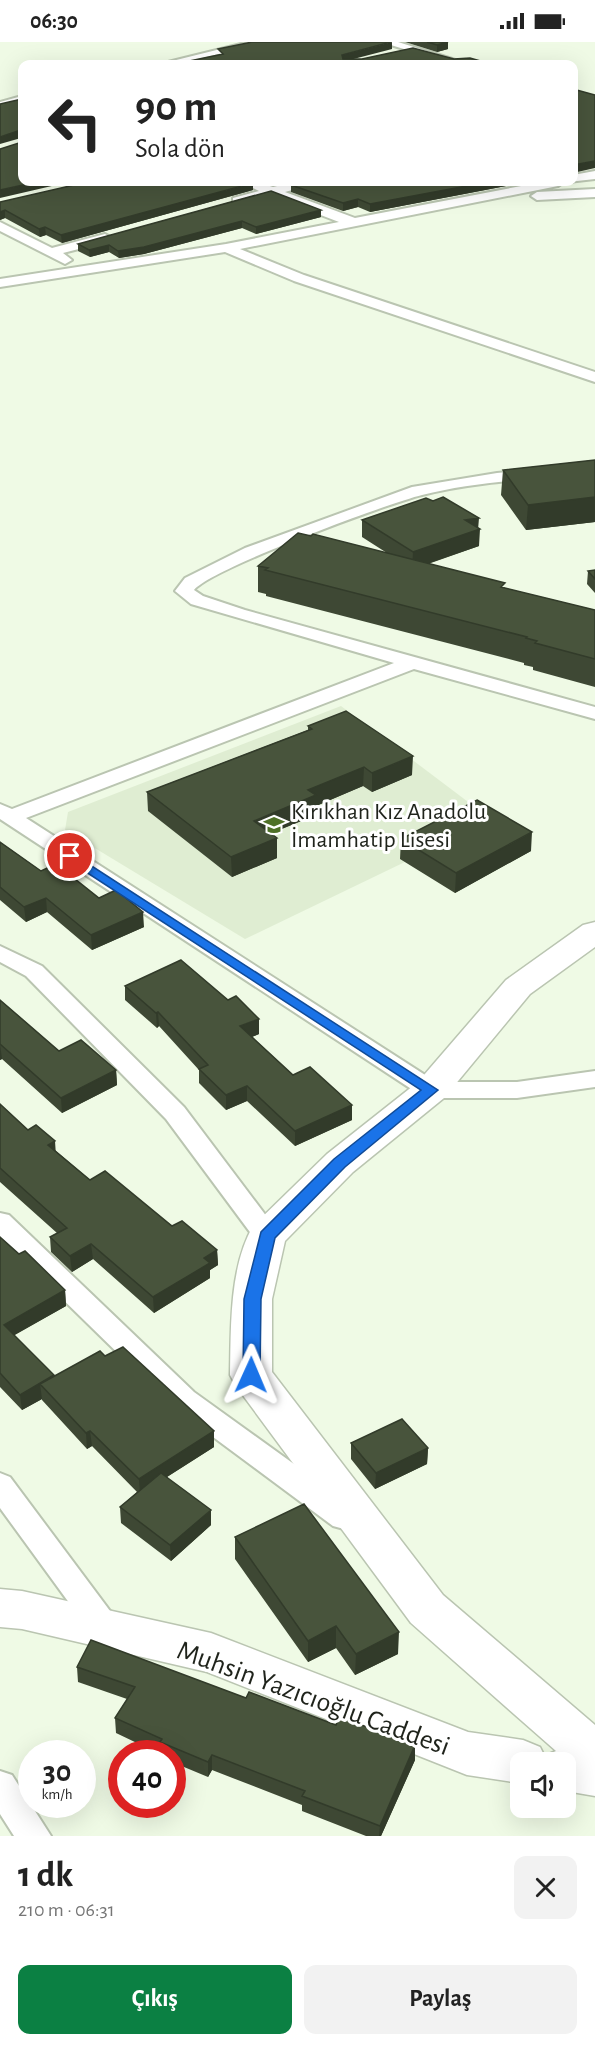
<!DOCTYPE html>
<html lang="tr">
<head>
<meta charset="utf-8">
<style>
	:root { --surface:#fff; --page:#f2f2f2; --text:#222; --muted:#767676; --accent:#0b8043 }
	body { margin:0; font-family:"Alegreya Sans",sans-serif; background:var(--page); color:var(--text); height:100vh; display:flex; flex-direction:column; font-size:22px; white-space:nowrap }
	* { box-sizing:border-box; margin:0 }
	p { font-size:20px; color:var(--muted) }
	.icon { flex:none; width:33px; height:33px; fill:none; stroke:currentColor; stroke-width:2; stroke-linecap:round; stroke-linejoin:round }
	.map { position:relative; height:1794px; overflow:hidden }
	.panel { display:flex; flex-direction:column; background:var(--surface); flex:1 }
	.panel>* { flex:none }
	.hud { position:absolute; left:18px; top:18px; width:560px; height:126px; border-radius:12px; box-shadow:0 6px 24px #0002; background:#fff; color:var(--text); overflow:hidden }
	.tools { position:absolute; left:510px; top:1710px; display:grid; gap:12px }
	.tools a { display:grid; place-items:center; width:66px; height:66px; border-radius:12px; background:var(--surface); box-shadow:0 6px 24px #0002; font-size:30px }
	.speed { position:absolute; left:18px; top:1698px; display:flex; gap:12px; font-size:30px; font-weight:700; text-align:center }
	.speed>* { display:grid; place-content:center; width:78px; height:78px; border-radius:50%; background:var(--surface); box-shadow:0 6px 24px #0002; line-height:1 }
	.speed small { font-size:15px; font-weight:400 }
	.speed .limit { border:9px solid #d22; background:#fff; color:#111 }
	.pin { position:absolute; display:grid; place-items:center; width:51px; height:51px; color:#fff; margin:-26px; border:3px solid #fff; border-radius:50%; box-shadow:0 2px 6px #0007 }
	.me { position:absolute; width:66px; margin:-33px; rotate:1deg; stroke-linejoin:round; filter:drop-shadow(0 0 4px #0008) }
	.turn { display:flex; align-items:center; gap:21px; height:126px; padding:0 18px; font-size:27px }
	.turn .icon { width:78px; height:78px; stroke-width:2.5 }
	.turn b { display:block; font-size:42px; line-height:51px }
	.round { display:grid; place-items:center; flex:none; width:63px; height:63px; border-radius:12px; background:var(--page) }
	.overview { display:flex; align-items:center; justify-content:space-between; height:102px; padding:0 18px }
	h1 { font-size:36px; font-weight:700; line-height:45px }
	.action { display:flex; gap:12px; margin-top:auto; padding:12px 18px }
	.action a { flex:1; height:69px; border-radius:12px; background:var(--accent); color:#fff; font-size:24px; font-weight:700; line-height:69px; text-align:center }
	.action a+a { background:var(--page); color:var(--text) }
	.status { display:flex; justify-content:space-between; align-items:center; height:42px; padding:0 30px; background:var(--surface); direction:ltr }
	.status svg { height:16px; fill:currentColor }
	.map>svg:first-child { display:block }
	.built { fill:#dfedd2 }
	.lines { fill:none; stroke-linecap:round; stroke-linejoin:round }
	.street-casing { stroke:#bac5b1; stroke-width:4 }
	.secondary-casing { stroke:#bac5b1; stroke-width:3 }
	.street { fill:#fff; fill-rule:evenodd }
	.secondary { fill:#fff; fill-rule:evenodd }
	.wall { fill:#3e4834 }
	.shaded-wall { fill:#323b2a }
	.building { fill:#48543c; stroke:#323b2a; stroke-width:1.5 }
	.route { fill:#1a73e8; stroke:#114b97; stroke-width:1.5 }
	.labels { text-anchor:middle; stroke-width:6; stroke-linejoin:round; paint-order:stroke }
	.poi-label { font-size:24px; fill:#1f231b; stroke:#fff; text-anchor:start }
	.near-street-label { font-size:28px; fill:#1f231b; stroke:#fff }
</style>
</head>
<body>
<div class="status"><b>06:30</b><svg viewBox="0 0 49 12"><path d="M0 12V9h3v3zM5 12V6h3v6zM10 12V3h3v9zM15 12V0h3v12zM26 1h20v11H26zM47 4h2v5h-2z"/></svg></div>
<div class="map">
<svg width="595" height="1794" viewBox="0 0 595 1794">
	<rect width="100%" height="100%" fill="#effae5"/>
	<path class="built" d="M 341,664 L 492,778 L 245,897 L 65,788 L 68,770 Z"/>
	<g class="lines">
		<g class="street-casing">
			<path id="street" d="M 249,0 L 268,0 L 177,22 L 160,22 Z
				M 381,0 L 398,0 L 468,22 L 453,22 Z
				M 22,54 L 22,61 L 0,67 L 0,60 Z
				M 595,129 L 595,137 L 568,140 L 573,140 L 573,133 Z
				M 241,140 L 257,140 L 273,145 L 294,140 L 312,140 L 310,143 L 285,150 L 355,176 L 542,140 L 564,140 L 558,144 L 240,207 L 304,233 L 595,330 L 595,340 L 294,239 L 225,210 L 0,245 L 0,237 L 226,202 L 339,180 L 271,154 L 233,162 L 233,156 L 259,149 Z
				M 595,147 L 595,155 L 537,158 L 531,154 L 537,150 Z
				M 0,180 L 52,206 L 105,192 L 112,196 L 110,199 L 63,211 L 72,218 L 65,222 L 0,189 Z
				M 595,421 L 595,431 C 538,437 478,439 422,453 C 389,461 210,527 194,548 L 203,554 L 245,568 L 595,665 L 595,677 L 414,627 L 26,776 L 436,1040 L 517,1040 L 595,1029 L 595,1045 L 517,1056 L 431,1056 L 422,1054 L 0,777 L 0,762 L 12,767 L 394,621 L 191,562 L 175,549 L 185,536 L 245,506 L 412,445 L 497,431 Z
				M 0,904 L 42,924 L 184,1065 L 276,1187 L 280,1194 L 276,1201 L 267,1203 L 258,1201 L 166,1077 L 26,934 L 0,920 Z
				M 0,1171 L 9,1173 L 194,1350 L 355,1466 L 359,1475 L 355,1484 L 344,1487 L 333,1484 L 174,1366 L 0,1196 Z
				M 0,1431 L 10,1435 L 116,1577 L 121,1586 L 116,1595 L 105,1599 L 94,1595 L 0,1466 Z
				M 0,1729 L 12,1733 L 51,1794 L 14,1794 L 0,1772 Z"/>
		</g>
		<g class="secondary-casing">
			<path id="secondary" d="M 595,880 L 595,905 L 530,952 L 444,1056 L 353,1130 L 285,1199 L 272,1257 L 272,1330 L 443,1553 L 595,1683 L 595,1754 L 566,1749 L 566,1720 L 520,1720 L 520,1741 L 467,1733 L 207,1630 L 22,1587 L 0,1585 L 0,1547 L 22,1549 L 211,1591 L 468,1690 L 523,1698 L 540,1705 L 546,1717 L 549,1712 L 556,1709 L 411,1581 L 236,1344 L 230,1333 C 231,1286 229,1226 253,1184 L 327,1112 L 418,1040 L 506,938 L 583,883 Z"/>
		</g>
		<use href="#street" class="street"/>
		<use href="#secondary" class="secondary"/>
	</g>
	<path class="wall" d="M 405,0 L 446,0 L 448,7 L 437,10 Z
		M 253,140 L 299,140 L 274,143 Z
		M 303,140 L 527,140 L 370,170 L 358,165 L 343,169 L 291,150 L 291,143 Z
		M 253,148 L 62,201 L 46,193 L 40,195 L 5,176 L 0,178 L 0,160 Z
		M 271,149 L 321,175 L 256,192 L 242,186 L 144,212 L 119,216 L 109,210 L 90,215 L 78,209 L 78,202 Z
		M 595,418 L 595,480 L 526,488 L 501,453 L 503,428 Z
		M 362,478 L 478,486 L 479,504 L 428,522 L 505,546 L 595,568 L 595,645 L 533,628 L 533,625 L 524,623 L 524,621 L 266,554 L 266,552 L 258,550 L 258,524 L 387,511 L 362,495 Z
		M 595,528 L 595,551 L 587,542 L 588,529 Z
		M 308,684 L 412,733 L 372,750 L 363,744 L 316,764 L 316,773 L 271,791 L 277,796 L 277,816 L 232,835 L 148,769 L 147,750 L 308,688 Z
		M 401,797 L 531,809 L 455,851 L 400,817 Z
		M 0,800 L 41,829 L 99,856 L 144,885 L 92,908 L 47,870 L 26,880 L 0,858 Z
		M 125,944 L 259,992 L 252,995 L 293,1033 L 352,1063 L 352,1078 L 295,1104 L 247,1059 L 226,1068 L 199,1041 L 199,1028 L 159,984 L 157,986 L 125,958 Z
		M 0,958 L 59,1009 L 116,1028 L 117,1043 L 62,1071 L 2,1017 L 0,1018 Z
		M 0,1062 L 28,1088 L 56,1109 L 90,1138 L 217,1208 L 218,1223 L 210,1228 L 210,1236 L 154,1271 L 93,1217 L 72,1230 L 51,1210 L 50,1195 L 57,1191 L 0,1140 Z
		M 0,1195 L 19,1212 L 65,1248 L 66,1264 L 14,1293 L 54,1333 L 54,1335 L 105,1314 L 214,1389 L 214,1405 L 167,1435 L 211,1483 L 171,1519 L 121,1481 L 120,1465 L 137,1450 L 92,1404 L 87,1407 L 42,1358 L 42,1357 L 22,1368 L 0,1345 Z
		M 351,1401 L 428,1406 L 427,1422 L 375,1447 L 351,1417 Z
		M 235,1495 L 398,1612 L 355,1633 L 336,1606 L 308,1620 L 235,1517 Z
		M 77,1625 L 246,1656 L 336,1683 L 415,1703 L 415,1718 L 381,1794 L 366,1794 L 302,1769 L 302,1763 L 212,1728 L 208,1735 L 172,1720 L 172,1712 L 160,1712 L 116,1691 L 115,1676 L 127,1657 L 78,1640 Z"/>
	<path class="shaded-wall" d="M 392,0 L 392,7 L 342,20 L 342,13 Z
		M 448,0 L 448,7 L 437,10 L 437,3 Z
		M 21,88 L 21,96 L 0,102 L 0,95 Z
		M 595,119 L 595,126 L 573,131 L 573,123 Z
		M 37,140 L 69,140 L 0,156 L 0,148 Z
		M 274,140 L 299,140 L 274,143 Z
		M 488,140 L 527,140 L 370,170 L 370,162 Z
		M 253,141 L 253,148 L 62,201 L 61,193 Z
		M 358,157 L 358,165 L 343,169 L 343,161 Z
		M 5,168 L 5,176 L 0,178 L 0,170 Z
		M 321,168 L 321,175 L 256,192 L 256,185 Z
		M 242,179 L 242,186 L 144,212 L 119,216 L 118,209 Z
		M 45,185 L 46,193 L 40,195 L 39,187 Z
		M 109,203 L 109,210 L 90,215 L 89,208 Z
		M 595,455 L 595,480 L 526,488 L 528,463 Z
		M 479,476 L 478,488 L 480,487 L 479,504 L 412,527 L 413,510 L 465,478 Z
		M 413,714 L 412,733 L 372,750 L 372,731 Z
		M 364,725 L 363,744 L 316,764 L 316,773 L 255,798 L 254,779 L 308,748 Z
		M 532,790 L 531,809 L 455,851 L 456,831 Z
		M 277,796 L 277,816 L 232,835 L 231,815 Z
		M 46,856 L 47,870 L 26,880 L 24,865 Z
		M 143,870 L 144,885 L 92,908 L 91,893 Z
		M 158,970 L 159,984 L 157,986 L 156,971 Z
		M 259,977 L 259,992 L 241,999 L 240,984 Z
		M 0,1002 L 2,1017 L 0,1018 Z
		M 116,1028 L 117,1043 L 62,1071 L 61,1056 Z
		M 247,1044 L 247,1059 L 226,1068 L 226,1053 Z
		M 352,1063 L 352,1078 L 295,1104 L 295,1089 Z
		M 55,1099 L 56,1114 L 48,1103 Z
		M 91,1202 L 93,1217 L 72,1230 L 70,1214 Z
		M 217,1208 L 218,1223 L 210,1228 L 210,1236 L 154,1271 L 153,1255 L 204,1216 Z
		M 65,1248 L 66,1264 L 6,1298 L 4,1283 Z
		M 54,1333 L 55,1349 L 40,1342 L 42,1357 L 22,1368 L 20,1353 Z
		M 90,1389 L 92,1404 L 87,1407 L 86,1391 Z
		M 214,1389 L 214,1405 L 140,1452 L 139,1437 Z
		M 428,1406 L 427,1422 L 375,1447 L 376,1431 Z
		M 211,1468 L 211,1483 L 171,1519 L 170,1503 Z
		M 336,1584 L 336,1606 L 308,1620 L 308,1599 Z
		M 399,1590 L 398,1612 L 355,1633 L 356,1612 Z
		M 415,1703 L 415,1718 L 381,1794 L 379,1794 L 380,1784 Z
		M 212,1713 L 212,1728 L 208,1735 L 208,1720 Z"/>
	<path class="building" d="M 252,0 L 391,0 L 342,13 L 343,17 L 362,17 L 413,6 L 454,17 L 470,16 L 491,22 L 175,22 L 223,12 L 218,7 Z
		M 427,0 L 448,0 L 437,3 Z
		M 573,47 L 595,53 L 595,119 L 573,123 Z
		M 22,57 L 22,90 L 21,88 L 0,95 L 0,62 Z
		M 22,100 L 22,140 L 37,140 L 0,148 L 0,107 Z
		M 87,140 L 250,140 L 253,141 L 61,193 L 45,185 L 39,187 L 5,168 L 0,170 L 0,160 Z
		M 303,140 L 488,140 L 370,162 L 358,157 L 343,161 L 291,143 Z
		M 271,149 L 321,168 L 256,185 L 242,179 L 144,205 L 118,209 L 109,203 L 89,208 L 78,202 Z
		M 595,418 L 595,455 L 528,463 L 503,428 Z
		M 443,455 L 479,476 L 465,478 L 480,487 L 413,510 L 362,478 L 426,456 L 433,459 Z
		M 298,491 L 311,494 L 313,492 L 505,541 L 501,545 L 595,568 L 595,617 L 535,601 L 537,599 L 526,596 L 527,595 L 265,528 L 268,526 L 258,524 Z
		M 595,528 L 595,537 L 588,529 Z
		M 346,669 L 413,714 L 372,731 L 364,725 L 308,748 L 316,753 L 254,779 L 277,796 L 231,815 L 147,750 L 312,687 L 308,684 Z
		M 477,758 L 532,790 L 456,831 L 401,797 Z
		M 0,800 L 41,829 L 56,822 L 99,856 L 116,848 L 143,870 L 91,893 L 46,856 L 24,865 L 0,845 Z
		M 181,918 L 228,958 L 236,954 L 259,977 L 240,984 L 293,1033 L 310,1025 L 352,1063 L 295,1089 L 247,1044 L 226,1053 L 199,1027 L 208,1023 L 158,970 L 156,971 L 125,944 Z
		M 0,958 L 59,1009 L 81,998 L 116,1028 L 61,1056 L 0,1002 Z
		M 0,1062 L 28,1088 L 36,1083 L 55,1099 L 48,1103 L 90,1138 L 105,1129 L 172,1184 L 182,1179 L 217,1208 L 204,1216 L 210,1221 L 153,1255 L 91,1202 L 70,1214 L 50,1195 L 67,1186 L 0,1126 Z
		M 0,1195 L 19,1212 L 25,1209 L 65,1248 L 4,1283 L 54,1333 L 20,1353 L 0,1331 Z
		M 123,1305 L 214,1389 L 139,1437 L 90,1389 L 86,1391 L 40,1342 L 100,1309 L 105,1314 Z
		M 402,1377 L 428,1406 L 376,1431 L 351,1401 Z
		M 161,1431 L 211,1468 L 170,1503 L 120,1465 Z
		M 304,1462 L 399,1590 L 356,1612 L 336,1584 L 308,1599 L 235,1495 Z
		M 91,1598 L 246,1656 L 249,1650 L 336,1683 L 340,1675 L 415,1703 L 380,1784 L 302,1754 L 305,1749 L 212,1713 L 208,1720 L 160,1700 L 162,1697 L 115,1676 L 135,1645 L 77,1625 Z"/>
	<path class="route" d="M 70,810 L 438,1048 L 345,1125 L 275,1196 L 261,1257 L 260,1333 L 257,1337 L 245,1337 L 243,1333 L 244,1257 L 261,1190 L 334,1117 L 421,1048 L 66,817 L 66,811 Z"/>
	<defs>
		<g id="school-bare" transform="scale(1.62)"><path d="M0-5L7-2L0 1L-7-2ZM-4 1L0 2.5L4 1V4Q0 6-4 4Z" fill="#4e7027" stroke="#fff" stroke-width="2.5" paint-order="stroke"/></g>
	</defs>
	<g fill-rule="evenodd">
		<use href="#school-bare" x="274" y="783"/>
	</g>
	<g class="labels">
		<g class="poi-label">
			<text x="291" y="777">Kırıkhan Kız Anadolu<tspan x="291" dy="28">İmamhatip Lisesi</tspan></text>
		</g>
		<g class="near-street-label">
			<text transform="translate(314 1655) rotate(20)" y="10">Muhsin Yazıcıoğlu Caddesi</text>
		</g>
	</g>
</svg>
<div class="tools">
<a><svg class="icon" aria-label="sound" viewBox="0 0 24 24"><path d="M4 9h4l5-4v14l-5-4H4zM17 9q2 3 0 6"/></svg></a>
</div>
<div class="speed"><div>30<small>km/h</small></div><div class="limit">40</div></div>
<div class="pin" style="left:70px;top:814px;background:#d93025"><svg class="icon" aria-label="arrive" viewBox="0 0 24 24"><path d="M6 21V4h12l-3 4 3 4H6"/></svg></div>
<svg class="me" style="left:251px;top:1333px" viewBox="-20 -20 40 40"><path d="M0-17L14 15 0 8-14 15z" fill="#1a73e8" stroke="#fff" stroke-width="4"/></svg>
<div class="hud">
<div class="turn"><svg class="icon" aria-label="left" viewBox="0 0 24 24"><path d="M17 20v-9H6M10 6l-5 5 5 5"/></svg><div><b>90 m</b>Sola dön</div></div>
</div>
</div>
<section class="panel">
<div class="overview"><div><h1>1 dk</h1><p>210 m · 06:31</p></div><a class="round"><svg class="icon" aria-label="close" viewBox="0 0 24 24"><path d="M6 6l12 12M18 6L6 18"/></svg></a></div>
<div class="action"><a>Çıkış</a><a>Paylaş</a></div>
</section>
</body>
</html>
